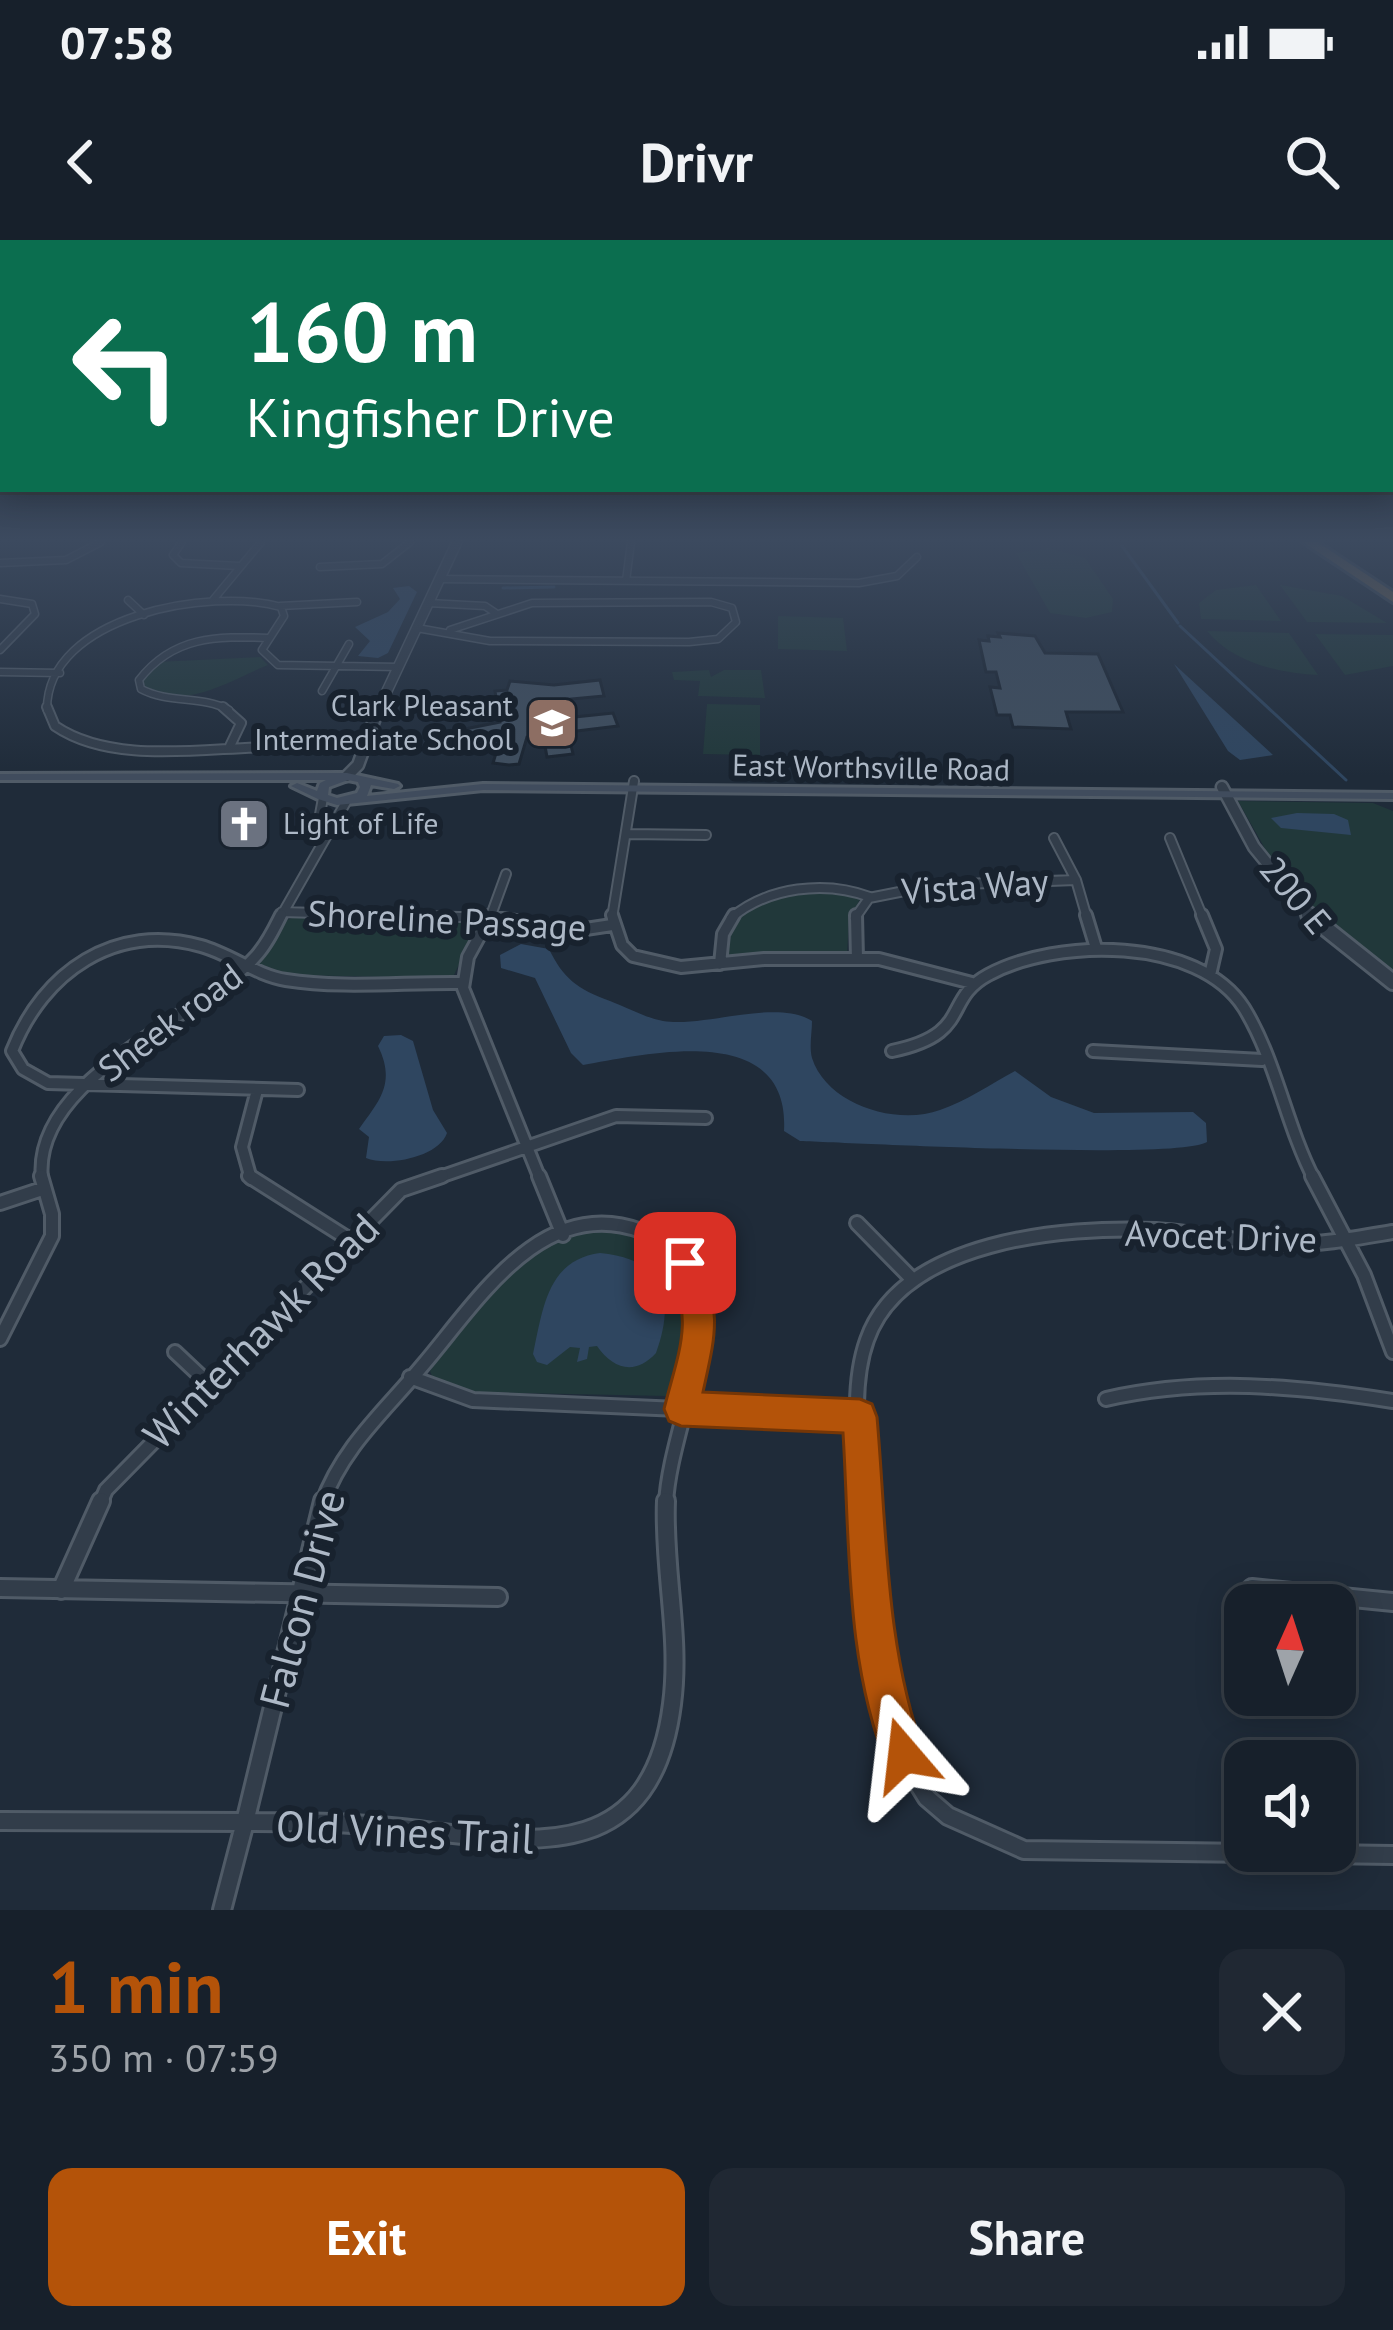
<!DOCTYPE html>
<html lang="en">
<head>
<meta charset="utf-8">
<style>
	:root { --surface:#17202b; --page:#202833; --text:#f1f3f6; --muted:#9ea3a9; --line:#363e47; --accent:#b45309 }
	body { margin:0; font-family:"PT Sans",sans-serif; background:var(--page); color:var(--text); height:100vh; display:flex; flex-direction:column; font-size:45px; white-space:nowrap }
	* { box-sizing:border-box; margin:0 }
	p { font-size:39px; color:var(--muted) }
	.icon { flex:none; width:66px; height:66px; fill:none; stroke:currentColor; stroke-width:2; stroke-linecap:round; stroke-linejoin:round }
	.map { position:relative; height:1670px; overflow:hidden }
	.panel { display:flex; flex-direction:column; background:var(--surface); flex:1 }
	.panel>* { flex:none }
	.banner { position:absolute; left:0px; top:0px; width:1395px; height:252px; box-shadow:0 6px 30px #0003,0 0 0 3px var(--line); background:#0b6e4f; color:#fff; overflow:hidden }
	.needle { width:78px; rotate:3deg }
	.tools { position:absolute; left:1224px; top:1344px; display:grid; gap:24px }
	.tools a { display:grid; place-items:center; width:132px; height:132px; border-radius:24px; background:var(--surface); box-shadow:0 6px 30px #0003,0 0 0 3px var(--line); font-size:60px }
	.pin { position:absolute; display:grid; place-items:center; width:102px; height:102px; color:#fff; margin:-51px; border-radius:24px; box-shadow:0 6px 18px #0006 }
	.me { position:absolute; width:132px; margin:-66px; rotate:343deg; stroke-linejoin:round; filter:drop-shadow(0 0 9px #0008) }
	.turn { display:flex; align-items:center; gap:42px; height:252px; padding:0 48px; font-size:54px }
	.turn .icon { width:156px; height:156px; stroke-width:2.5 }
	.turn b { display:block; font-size:84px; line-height:102px }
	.round { display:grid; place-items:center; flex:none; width:126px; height:126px; border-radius:24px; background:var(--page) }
	.headline { display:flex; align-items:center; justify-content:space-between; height:204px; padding:0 48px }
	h1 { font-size:72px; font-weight:700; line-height:90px; color:var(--accent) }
	.action { display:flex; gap:24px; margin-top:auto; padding:24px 48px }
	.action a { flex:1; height:138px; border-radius:24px; background:var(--accent); color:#fff; font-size:48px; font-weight:700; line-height:138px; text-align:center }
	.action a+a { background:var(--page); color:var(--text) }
	.status { display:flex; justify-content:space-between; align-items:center; height:84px; padding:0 60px; background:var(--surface); direction:ltr }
	.status svg { height:33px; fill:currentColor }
	header { display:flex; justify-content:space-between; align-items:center; height:156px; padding:0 48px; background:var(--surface); font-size:54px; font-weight:700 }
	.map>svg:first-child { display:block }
	.green { fill:#21383a }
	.water { fill:#2f4660 }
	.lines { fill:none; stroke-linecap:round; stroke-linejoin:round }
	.stream { stroke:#2f4660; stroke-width:3 }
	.building { fill:#3f4e5e; stroke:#1a2430; stroke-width:3 }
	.minor-far4-casing { stroke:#505b67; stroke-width:9 }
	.minor-far3-casing { stroke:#505b67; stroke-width:12 }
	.minor-far2-casing { stroke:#505b67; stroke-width:16 }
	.minor-far1-casing { stroke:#505b67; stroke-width:18 }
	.minor-casing { stroke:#505b67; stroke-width:22 }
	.tertiary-far2-casing { stroke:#505b67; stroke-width:12 }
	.tertiary-far1-casing { stroke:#505b67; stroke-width:15 }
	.tertiary-casing { stroke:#505b67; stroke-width:20 }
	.secondary-casing { stroke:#505b67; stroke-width:6 }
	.motorway-casing { stroke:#3d4854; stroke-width:6 }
	.minor-far4 { stroke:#323d4a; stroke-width:6 }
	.minor-far3 { stroke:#323d4a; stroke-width:8 }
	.minor-far2 { stroke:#323d4a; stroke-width:10 }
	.minor-far1 { stroke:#323d4a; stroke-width:12 }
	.minor { stroke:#323d4a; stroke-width:16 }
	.tertiary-far2 { stroke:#323d4a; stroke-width:9 }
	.tertiary-far1 { stroke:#323d4a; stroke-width:10 }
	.tertiary { stroke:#323d4a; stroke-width:14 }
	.secondary { fill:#404c5d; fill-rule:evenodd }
	.motorway { fill:#70624f; fill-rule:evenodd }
	.route { fill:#b45309; stroke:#753606; stroke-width:3 }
	.labels { text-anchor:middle; stroke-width:12; stroke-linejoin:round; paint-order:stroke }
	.far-poi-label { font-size:30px; fill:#adb8c6; stroke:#18222e; text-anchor:end }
	.far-street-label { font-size:30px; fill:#adb8c6; stroke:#18222e }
	.street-label { font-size:36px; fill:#adb8c6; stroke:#18222e }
	.near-street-label { font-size:42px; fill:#adb8c6; stroke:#18222e }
</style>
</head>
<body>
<div class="status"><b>07:58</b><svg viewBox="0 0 49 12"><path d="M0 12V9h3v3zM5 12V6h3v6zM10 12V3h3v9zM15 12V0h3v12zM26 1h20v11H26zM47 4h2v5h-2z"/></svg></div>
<header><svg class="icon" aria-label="back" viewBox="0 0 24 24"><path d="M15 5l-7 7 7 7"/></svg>Drivr<svg class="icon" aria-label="search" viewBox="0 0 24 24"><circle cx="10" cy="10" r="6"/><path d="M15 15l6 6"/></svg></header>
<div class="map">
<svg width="1393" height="1670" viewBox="0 0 1393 1670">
	<rect width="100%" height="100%" fill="#1f2b39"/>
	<path class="green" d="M 1049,308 L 1085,318 L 1113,359 L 1112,372 L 1086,378 L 1050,373 L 1016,313 Z
		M 1256,345 L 1281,381 L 1201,379 L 1199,363 L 1216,350 Z
		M 1280,345 L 1342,356 L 1387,383 L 1307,382 Z
		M 778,376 L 843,378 L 847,411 L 778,409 Z
		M 1207,391 L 1289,393 L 1318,435 C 1279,433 1233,423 1207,391 Z
		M 1315,394 L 1393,395 L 1393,426 L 1345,435 Z
		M 260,417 L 268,425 C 233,439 179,474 144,446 L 143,440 L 156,422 Z
		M 709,430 L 711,437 L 724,430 L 761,430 L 765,458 L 698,456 L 700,441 L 674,440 L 672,432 Z
		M 707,464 L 760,465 L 760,515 L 703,514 Z
		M 1238,561 L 1373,563 L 1393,571 L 1393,731 L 1332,690 L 1280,635 Z
		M 826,650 L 860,659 L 849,681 L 847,715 L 729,715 C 716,664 789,654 826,650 Z
		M 296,676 L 473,680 L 478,685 L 454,735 L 447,738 L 289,735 L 258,726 L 285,681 Z
		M 613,991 C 679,1005 705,1046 685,1112 C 680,1127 677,1144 667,1156 L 471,1152 L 433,1139 L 430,1131 L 436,1120 C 490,1059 520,991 613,991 Z"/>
	<path class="water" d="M 409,346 L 417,352 L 388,413 L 378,418 L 358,416 L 370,401 L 355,387 L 388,372 L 400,359 L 393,348 Z
		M 1174,424 L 1273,515 L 1240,520 L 1228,511 Z
		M 1297,573 L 1334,574 L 1348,580 L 1351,595 L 1281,588 L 1271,578 Z
		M 521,704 L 549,709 C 563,738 577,749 610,761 C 626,767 646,778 663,781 C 704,788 776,758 812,781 C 812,793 809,807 812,818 C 827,865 897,886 940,870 C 966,861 991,844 1015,831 L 1051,857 L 1094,873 L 1193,872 L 1206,883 L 1207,902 C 1179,920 857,903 800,901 L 784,891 C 790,781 651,813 583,825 L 571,813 L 535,738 L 501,728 L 500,715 Z
		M 384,796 L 401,795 L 413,801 L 433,870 L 447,893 C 439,917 388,927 366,918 L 369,897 L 359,889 C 380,860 396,843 378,806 Z
		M 600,1013 C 664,1019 676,1058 656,1113 C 635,1136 613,1129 597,1106 L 589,1107 L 587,1119 L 577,1122 L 580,1108 L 570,1107 L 547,1125 L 537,1122 L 533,1114 C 543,1069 547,1020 600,1013 Z"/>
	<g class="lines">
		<path class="stream" d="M 1122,306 L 1178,383
			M 503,348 L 554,347
			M 1180,386 L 1346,540"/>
	</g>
	<path class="building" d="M 998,393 L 1035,396 L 1045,413 L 1098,414 L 1123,472 L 1066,472 L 1071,489 L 1013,487 L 1010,475 L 997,475 L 990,447 L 1000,448 L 996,432 L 986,432 L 979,400 L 989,401 L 988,396 L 1000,397 Z
		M 600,440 L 604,456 L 560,460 L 564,478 L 613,473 L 618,486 L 568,492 L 573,514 L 547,517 L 543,495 L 527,497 L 519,524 L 509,525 L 493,523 L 500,500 L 451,506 L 450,492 L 500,482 L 495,451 L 507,450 L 510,441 L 554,445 Z"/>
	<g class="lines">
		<g class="minor-far4-casing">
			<path id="minor-far4" d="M 182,302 L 173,315 L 181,323 L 239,326
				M 0,323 L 66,320 L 101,302
				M 320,327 L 382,324 L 410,302
				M 439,339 L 859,343 L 897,336 L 917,317
				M 626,341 L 631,302
				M 0,359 L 32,364
				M 128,360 L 144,375
				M 213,360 L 261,302
				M 428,363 L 485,366 L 497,374
				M 280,366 L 357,362
				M 417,388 L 490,401 L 689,402 L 718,399 L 736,382 L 732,368 L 711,362 L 532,363 L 450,390
				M 0,410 L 35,374 L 32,364
				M 0,432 L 60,433
				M 322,451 L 349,404
				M 47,470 C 46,375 212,347 281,367 L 284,376 L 262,410 L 278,425 L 399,427
				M 229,470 C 201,455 169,464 141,449 L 139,440 C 173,396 216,396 268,398"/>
		</g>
		<g class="minor-far3-casing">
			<path id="minor-far3" d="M 47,467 L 55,486 C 114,526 207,507 274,507
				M 223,467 L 241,483 L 230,506
				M 323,558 L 318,585 L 323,591
				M 628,594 L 706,595
				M 1054,598 L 1076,640 L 1087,678
				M 1170,598 L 1203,678
				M 282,672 L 495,678
				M 280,678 L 346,562
				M 490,678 L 506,634
				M 612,678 L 634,541
				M 731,678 C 768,647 825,640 870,657
				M 855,678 L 869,658 L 935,645 L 1076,640"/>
		</g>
		<g class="minor-far2-casing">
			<path id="minor-far2" d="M 474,675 L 579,690 L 612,685
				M 491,675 L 468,717 L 463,748 L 540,939
				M 612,675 L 622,705 L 633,716 L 681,727 L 764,719 L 879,719 L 972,743
				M 856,675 L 857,719
				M 1086,675 L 1096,708
				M 1202,675 L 1216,709 L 1210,735
				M 720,724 L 723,694 L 734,675
				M 892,811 C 973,794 942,760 988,735 C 1056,698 1198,696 1244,768 C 1276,820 1286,885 1314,939
				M 1093,811 L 1262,820
				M 298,850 L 48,843 L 23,829 L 12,811 C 43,732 115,682 201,706 C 230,714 256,735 286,740 C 342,749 405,742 462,743
				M 42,939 C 31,837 201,778 256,716 C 267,704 274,689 281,675
				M 251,939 L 242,907 L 257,850
				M 434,939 L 616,876 L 706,878"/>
		</g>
		<g class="minor-far1-casing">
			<path id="minor-far1" d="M 249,936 L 350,1000
				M 539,936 L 563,995
				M 1312,936 L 1364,1035 L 1393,1112
				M 0,963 L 42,949
				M 857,983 L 911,1038
				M 0,1099 L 52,996 L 52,974 L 41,936
				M 175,1112 L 210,1145
				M 410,1137 L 473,1160 L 860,1177
				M 1106,1159 C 1203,1137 1296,1146 1393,1161
				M 100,1264 L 106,1250 L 401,950 L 442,936
				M 322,1264 C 343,1206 385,1171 423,1125 C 476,1063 542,954 641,991 C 668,1001 686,1020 695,1048 C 714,1111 669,1197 666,1264
				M 863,1264 C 860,1213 849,1150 867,1100 C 902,1000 1064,986 1156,990 C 1199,993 1241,1003 1284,1004 C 1320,1005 1357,998 1393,992"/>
		</g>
		<g class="minor-casing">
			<path id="minor" d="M 863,1261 L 869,1356 L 890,1477 L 906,1524 L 927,1558 L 948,1576 L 1024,1610 L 1393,1615
				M 0,1348 L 498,1357
				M 1252,1348 L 1393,1362
				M 61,1350 L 101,1261
				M 0,1581 L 245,1582
				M 245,1582 C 297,1582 349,1582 401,1588 C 525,1602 651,1630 672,1464 C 681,1396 663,1329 666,1261
				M 245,1582 L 323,1261
				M 222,1670 L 245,1582"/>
		</g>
		<g class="tertiary-far2-casing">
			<path id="tertiary-far2" d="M 378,470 L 457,302"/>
		</g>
		<g class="tertiary-far1-casing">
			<path id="tertiary-far1" d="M 347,536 L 358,525 L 379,467
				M 1222,547 L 1254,607 L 1312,678"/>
		</g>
		<g class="tertiary-casing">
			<path id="tertiary" d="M 1309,675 L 1393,742"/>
		</g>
		<g class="secondary-casing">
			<path id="secondary" d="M 347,533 L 398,544 L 400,546 L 394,549 L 371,545 L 367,556 L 483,544 L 1393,553 L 1393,559 L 483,550 L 337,565 L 318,559 L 291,546 L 297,543 L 317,551 L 320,543 L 326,540 L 0,540 L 0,534 ZM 348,540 L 358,542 L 360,547 L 357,553 L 337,558 L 328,555 L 329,547 Z"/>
		</g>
		<g class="motorway-casing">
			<path id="motorway" d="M 1303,302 L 1317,302 L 1393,352 L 1393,362 Z"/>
		</g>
		<use href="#minor-far4" class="minor-far4"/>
		<use href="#minor-far3" class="minor-far3"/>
		<use href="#minor-far2" class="minor-far2"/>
		<use href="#minor-far1" class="minor-far1"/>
		<use href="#minor" class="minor"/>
		<use href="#tertiary-far2" class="tertiary-far2"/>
		<use href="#tertiary-far1" class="tertiary-far1"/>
		<use href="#tertiary" class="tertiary"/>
		<use href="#secondary" class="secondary"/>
		<use href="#motorway" class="motorway"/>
	</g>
	<linearGradient id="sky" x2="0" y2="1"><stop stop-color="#11181f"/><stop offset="0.56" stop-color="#3c4a5f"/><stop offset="1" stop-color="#3c4a5f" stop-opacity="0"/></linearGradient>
	<rect width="1393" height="536" fill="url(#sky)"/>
	<path class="route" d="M 685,1009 L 696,1013 C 723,1071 716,1093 703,1152 L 860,1159 L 872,1164 L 877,1177 C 887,1289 885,1409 925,1515 L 919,1530 L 904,1537 L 889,1530 C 845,1425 850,1305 843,1193 L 681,1186 L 669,1181 L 664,1169 C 679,1109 694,1084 669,1023 L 674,1013 Z"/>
	<defs>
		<g id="school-square" transform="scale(2.7)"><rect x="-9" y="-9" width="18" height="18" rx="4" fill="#8d6e63" stroke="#18222e"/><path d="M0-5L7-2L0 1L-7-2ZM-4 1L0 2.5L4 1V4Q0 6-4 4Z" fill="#fff"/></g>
		<g id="church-square" transform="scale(2.7)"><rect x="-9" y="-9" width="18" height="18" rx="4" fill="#6b7280" stroke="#18222e"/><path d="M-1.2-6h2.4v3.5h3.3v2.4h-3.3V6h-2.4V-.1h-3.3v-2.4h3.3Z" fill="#fff"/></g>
	</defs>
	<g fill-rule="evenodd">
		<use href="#school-square" x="552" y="483"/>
		<use href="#church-square" x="244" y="584"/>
	</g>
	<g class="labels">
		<g class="far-poi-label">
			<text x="513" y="476">Clark Pleasant<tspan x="513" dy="34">Intermediate School</tspan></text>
			<text x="283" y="594" text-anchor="start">Light of Life</text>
		</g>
		<g class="far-street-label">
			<text transform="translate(871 528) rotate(1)" y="10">East Worthsville Road</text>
		</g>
		<g class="street-label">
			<text transform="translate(975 646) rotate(-4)" y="13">Vista Way</text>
			<text transform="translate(1296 655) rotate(50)" y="13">200 E</text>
			<text transform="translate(447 680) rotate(3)" y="13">Shoreline Passage</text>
			<text transform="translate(170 782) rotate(-37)" y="13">Sheek road</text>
			<text transform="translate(1221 996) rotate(2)" y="13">Avocet Drive</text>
		</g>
		<g class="near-street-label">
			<text transform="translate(261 1091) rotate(-45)" y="15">Winterhawk Road</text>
			<text transform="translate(302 1359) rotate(-75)" y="15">Falcon Drive</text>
			<text transform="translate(405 1592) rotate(3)" y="15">Old Vines Trail</text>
		</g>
	</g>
</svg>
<div class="tools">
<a><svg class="needle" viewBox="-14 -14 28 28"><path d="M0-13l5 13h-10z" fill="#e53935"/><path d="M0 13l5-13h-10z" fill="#9ea3a9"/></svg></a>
<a><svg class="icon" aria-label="sound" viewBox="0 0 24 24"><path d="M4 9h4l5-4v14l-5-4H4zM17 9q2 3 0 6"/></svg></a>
</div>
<div class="pin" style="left:685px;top:1023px;background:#d93025"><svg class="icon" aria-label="arrive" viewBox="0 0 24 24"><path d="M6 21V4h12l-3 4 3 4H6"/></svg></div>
<svg class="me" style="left:904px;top:1515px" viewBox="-20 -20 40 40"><path d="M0-17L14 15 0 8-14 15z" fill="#b45309" stroke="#fff" stroke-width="4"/></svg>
<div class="banner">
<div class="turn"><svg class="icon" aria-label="left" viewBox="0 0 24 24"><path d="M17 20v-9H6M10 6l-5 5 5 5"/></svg><div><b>160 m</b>Kingfisher Drive</div></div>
</div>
</div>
<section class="panel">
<div class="headline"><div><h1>1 min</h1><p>350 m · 07:59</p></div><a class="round"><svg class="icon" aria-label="close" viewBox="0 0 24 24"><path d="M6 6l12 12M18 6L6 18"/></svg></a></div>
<div class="action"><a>Exit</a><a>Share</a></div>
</section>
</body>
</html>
